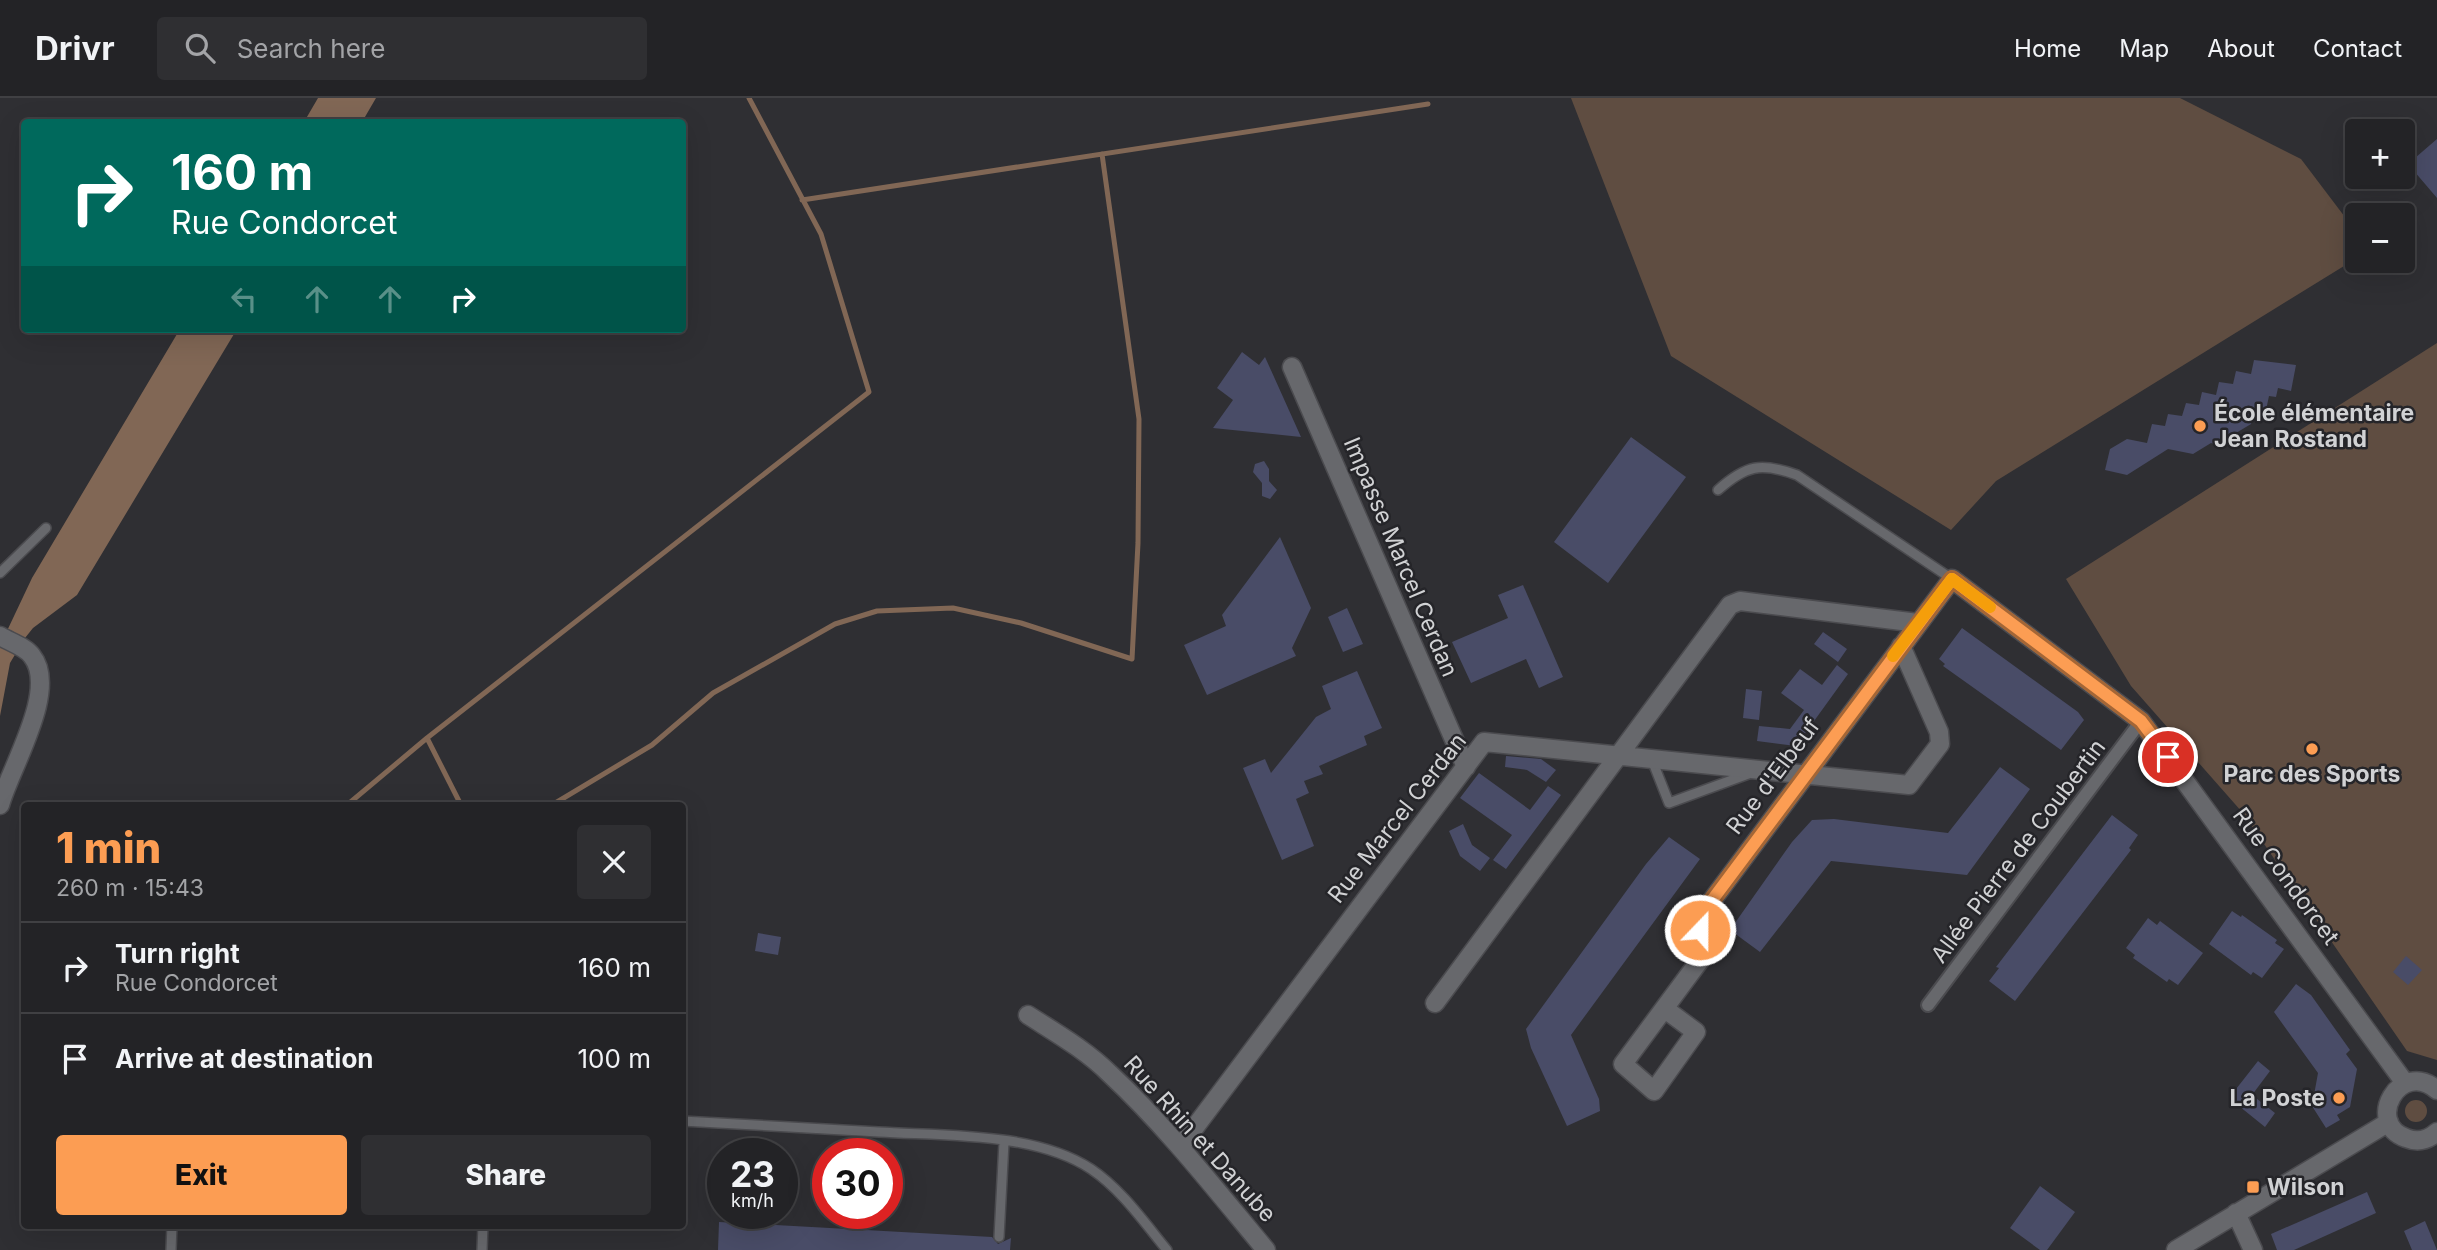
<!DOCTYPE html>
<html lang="en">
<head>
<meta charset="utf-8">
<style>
	:root { --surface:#232326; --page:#2f2f32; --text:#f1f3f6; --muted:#a3a4a7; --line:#404043; --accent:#fc9d53 }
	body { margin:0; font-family:Inter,sans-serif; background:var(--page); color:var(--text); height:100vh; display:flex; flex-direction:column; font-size:26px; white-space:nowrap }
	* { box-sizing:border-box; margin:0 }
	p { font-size:23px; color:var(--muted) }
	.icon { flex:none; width:38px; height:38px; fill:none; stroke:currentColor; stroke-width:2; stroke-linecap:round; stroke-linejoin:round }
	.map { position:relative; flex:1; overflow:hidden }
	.drawer { position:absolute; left:21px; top:704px; width:665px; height:427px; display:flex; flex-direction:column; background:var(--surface); border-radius:7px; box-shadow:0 7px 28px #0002,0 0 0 2px var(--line) }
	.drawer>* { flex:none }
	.top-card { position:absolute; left:21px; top:21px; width:665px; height:214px; border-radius:7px; box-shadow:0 7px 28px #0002,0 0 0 2px var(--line); background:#00695c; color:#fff; overflow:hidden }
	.tools { position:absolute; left:2345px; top:21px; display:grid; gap:14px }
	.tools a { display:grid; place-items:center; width:70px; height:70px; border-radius:7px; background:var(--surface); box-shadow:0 7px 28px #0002,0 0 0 2px var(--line); font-size:35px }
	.speed { position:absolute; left:707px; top:1040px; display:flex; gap:14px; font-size:35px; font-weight:700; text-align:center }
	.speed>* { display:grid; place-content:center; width:91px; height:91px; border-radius:50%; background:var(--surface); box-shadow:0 7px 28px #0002,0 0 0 2px var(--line); line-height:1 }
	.speed small { font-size:18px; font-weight:400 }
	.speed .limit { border:10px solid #d22; background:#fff; color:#111 }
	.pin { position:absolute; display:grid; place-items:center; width:60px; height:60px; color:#fff; margin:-30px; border:4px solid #fff; border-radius:50%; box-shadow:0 2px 7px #0007 }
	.me { position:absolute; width:77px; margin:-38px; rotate:22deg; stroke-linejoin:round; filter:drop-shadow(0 0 5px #0008) }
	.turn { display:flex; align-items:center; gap:24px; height:147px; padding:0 35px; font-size:32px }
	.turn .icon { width:91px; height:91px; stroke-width:2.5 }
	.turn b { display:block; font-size:49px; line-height:60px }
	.lanes { display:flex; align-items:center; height:66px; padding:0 35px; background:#0003; justify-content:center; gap:35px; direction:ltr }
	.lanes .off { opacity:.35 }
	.round { display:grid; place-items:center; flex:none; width:74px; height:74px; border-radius:7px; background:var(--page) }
	.headline { display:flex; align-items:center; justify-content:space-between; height:119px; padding:0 35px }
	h1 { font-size:42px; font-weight:800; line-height:52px; color:var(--accent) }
	.primary-button { display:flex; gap:14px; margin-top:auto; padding:14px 35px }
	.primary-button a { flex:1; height:80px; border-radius:7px; background:var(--accent); color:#111; font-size:28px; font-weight:800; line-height:80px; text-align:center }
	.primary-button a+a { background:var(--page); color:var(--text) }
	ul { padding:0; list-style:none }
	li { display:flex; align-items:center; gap:21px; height:91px; padding:0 35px; border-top:2px solid var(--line) }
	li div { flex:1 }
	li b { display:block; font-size:26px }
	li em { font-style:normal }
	header { display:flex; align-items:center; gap:42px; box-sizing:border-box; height:98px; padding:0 35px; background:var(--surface); border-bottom:2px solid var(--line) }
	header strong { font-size:33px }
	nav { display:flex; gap:38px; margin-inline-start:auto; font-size:24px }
	.search { width:490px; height:63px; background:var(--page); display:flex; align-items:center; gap:18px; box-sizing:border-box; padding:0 24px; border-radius:7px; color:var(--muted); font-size:26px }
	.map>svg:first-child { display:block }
	.green { fill:#5f4d41 }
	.water { fill:#816755 }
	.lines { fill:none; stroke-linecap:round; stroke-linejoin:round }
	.stream { stroke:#816755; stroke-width:5 }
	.building { fill:#494c67 }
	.service-casing { stroke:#4b4b4f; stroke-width:12 }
	.pedestrian-casing { stroke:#4b4b4f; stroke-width:16 }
	.minor-casing { stroke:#4b4b4f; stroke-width:21 }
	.service { stroke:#67686c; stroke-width:9 }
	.pedestrian { stroke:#67686c; stroke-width:12 }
	.minor { stroke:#67686c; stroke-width:18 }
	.route-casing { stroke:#a46636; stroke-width:18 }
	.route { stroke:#fc9d53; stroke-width:12 }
	.slow { stroke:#f59e0b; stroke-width:12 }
	.poi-dot { fill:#fc9d53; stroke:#252529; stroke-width:2.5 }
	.labels { text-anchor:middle; stroke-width:5; stroke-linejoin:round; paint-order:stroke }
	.poi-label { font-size:23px; font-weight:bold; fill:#d1d2d4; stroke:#252529; text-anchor:start }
	.street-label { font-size:23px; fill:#d1d2d4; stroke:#252529 }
</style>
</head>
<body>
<header>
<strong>Drivr</strong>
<div class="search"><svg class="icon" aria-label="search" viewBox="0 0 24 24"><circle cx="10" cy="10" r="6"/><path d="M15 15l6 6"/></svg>Search here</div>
<nav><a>Home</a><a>Map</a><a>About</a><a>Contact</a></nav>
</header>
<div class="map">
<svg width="2437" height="1152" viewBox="0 0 2437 1152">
	<rect width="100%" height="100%" fill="#2f2f33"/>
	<path class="green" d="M 1571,0 L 2180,0 L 2301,61 L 2357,135 L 2357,160 L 1996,383 L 1951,432 L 1671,258 Z
		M 2437,245 L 2437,962 L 2407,953 L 2242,714 L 2131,588 L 2066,481 Z
		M2405 1013a11 11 0 1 1 22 0a11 11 0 1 1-22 0Z"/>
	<path class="water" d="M 318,0 L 376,0 L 362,24 L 304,24 Z
		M 180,231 L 237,231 L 77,497 L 33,530 L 25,540 L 10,565 L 0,618 L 0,548 L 6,535 L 32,480 Z"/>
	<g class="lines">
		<path class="stream" d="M 802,102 L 1428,6
			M 427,640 L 869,294 L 821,136 L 749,0
			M 347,707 L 427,640 L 461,707
			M 552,707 L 652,647 L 713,595 L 835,526 L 877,513 L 953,510 L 1021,525 L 1132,561 L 1138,445 L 1139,321 L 1102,56"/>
	</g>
	<path class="building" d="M 2437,41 L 2437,100 L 2408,66 Z
		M 1242,254 L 1259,267 L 1265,259 L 1301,339 L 1213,330 L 1233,302 L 1217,290 Z
		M 2254,262 L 2296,267 L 2291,293 L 2278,290 L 2276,299 L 2269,298 L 2266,312 L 2252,321 L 2251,326 L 2216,347 L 2211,345 L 2193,356 L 2168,351 L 2127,377 L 2105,372 L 2110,351 L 2127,341 L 2147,345 L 2152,326 L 2165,328 L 2168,316 L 2182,318 L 2186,305 L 2199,307 L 2202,294 L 2216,297 L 2219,284 L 2233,286 L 2236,273 L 2251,276 Z
		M 1631,339 L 1686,379 L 1608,485 L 1554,444 Z
		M 1264,363 L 1269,371 L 1269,383 L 1277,392 L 1270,401 L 1262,398 L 1262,385 L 1253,374 L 1255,366 Z
		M 1280,439 L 1311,510 L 1292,550 L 1296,558 L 1207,597 L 1184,547 L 1226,528 L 1222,517 Z
		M 1523,487 L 1563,579 L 1539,590 L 1526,561 L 1471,585 L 1452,544 L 1508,520 L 1498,497 Z
		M 1347,510 L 1363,546 L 1343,554 L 1328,519 Z
		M 1962,530 L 2078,614 L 2084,622 L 2061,652 L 1943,568 L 1945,566 L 1939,561 Z
		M 1823,534 L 1847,551 L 1838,564 L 1814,546 Z
		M 1837,567 L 1848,576 L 1796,648 L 1757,643 L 1759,628 L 1790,631 L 1804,612 L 1781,595 L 1800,571 L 1822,587 Z
		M 1357,573 L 1382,630 L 1364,638 L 1367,647 L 1319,668 L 1323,676 L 1304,683 L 1309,695 L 1296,701 L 1314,748 L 1282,762 L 1243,670 L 1265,661 L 1271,675 L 1316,619 L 1331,611 L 1322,588 Z
		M 1746,591 L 1762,593 L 1759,622 L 1743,620 Z
		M 1506,658 L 1541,661 L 1556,672 L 1546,684 L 1527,672 L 1505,669 Z
		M 2000,669 L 2030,691 L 1967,777 L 1831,763 L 1760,854 L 1730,832 L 1792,744 L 1812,722 L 1834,721 L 1948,735 Z
		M 1479,675 L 1530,712 L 1548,688 L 1561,697 L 1506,771 L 1493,762 L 1512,737 L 1460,700 Z
		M 2112,717 L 2138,737 L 2129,750 L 2131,752 L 2015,903 L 1989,883 L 1999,870 L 1996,869 Z
		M 1463,726 L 1472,747 L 1490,760 L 1480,773 L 1460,758 L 1449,733 Z
		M 1669,739 L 1700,761 L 1571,937 L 1599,1001 L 1600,1013 L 1567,1028 L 1531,950 L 1526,931 L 1646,766 Z
		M 2232,813 L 2241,819 L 2242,817 L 2277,842 L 2275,845 L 2284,851 L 2262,880 L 2253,874 L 2251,877 L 2209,846 Z
		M 2148,820 L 2157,827 L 2160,823 L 2203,855 L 2178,887 L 2169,881 L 2167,884 L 2133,860 L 2135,857 L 2126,850 Z
		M 758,835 L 781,839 L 778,857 L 755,853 Z
		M 2406,858 L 2422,872 L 2408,887 L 2393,874 Z
		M 2296,886 L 2311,897 L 2350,952 L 2346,956 L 2357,971 L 2350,1009 L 2337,1017 L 2340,1022 L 2326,1030 L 2312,1008 L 2318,975 L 2274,914 Z
		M 2258,963 L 2270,973 L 2252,997 L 2275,1015 L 2265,1029 L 2229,1000 Z
		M 2040,1088 L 2075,1114 L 2047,1152 L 2040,1152 L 2010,1130 Z
		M 2367,1094 L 2376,1115 L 2294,1152 L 2277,1152 L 2271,1136 Z
		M 2425,1123 L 2437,1152 L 2412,1152 L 2404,1133 Z
		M 719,1124 L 992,1139 L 998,1146 L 1011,1140 L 1010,1152 L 718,1152 Z"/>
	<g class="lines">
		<g class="service-casing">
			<path id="service" d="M 1718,392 C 1746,367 1761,364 1797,377 L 1952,481
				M 0,475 L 46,430
				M 1652,662 L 1669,705 L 1751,675
				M 682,1023 C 748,1027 813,1030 879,1034 C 944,1038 1035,1034 1091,1071 C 1121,1091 1144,1124 1167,1152
				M 999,1139 L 1004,1044
				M 171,1152 L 172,1127
				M 482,1152 L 483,1127"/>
		</g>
		<g class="pedestrian-casing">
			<path id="pedestrian" d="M 1928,907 L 2141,623"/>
		</g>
		<g class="minor-casing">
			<path id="minor" d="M 1292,269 L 1466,669
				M 0,538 C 10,544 26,549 32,558 C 59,592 10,670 0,707
				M 1435,905 L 1730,507 L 1740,503 L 1918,525
				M 1665,911 L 1696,934 L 1654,993 L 1623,966 L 1709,850 L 1700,832 L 1701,817 L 1952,481 L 2141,623 L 2405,985
				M 1028,917 C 1056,935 1086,952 1110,976 C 1167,1029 1216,1092 1266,1152
				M 2437,992 C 2400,960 2364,1025 2406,1040 C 2418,1045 2428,1042 2437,1034
				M 1180,1049 L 1484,644 L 1909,687 L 1940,646 L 1939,634 L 1901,548
				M 2236,1115 L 2253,1152
				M 2176,1152 L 2389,1024"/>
		</g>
		<use href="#service" class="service"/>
		<use href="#pedestrian" class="pedestrian"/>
		<use href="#minor" class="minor"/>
	</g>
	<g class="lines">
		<g class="route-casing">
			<path id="route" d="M 1700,832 L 1701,817 L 1952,481 L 2141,623 L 2168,659"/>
		</g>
		<use href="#route" class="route"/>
		<path class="slow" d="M 1893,558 L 1952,481 L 1990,509"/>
	</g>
	<g class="poi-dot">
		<circle cx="2200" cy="328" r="7"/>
		<circle cx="2312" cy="651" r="7"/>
		<circle cx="2339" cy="1000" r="7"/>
		<rect x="2246" y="1082" width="14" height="14" rx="3.5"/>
	</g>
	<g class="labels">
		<g class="poi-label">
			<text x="2214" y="323">École élémentaire<tspan x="2214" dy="26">Jean Rostand</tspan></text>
			<text x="2312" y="684" text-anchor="middle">Parc des Sports</text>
			<text x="2325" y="1008" text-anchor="end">La Poste</text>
			<text x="2267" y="1097">Wilson</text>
		</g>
		<g class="street-label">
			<text transform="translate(1401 459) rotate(67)" y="8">Impasse Marcel Cerdan</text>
			<text transform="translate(1773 678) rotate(-53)" y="8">Rue d'Elbeuf</text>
			<text transform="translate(1397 720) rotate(-52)" y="8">Rue Marcel Cerdan</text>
			<text transform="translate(2018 753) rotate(-53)" y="8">Allée Pierre de Coubertin</text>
			<text transform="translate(2286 778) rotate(54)" y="8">Rue Condorcet</text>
			<text transform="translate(1200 1041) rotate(48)" y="8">Rue Rhin et Danube</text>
		</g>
	</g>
</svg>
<div class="tools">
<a>+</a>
<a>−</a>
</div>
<div class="speed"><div>23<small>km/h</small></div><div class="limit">30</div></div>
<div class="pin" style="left:2168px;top:659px;background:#d93025"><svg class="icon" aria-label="arrive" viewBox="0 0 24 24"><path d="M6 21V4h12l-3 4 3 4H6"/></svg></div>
<svg class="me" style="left:1700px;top:832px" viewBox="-20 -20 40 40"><circle r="17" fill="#fc9d53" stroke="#fff" stroke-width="3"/><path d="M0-11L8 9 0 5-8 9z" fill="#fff"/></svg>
<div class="top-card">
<div class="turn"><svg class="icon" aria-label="right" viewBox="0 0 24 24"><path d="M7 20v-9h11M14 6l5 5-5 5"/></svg><div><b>160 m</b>Rue Condorcet</div></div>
<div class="lanes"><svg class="icon off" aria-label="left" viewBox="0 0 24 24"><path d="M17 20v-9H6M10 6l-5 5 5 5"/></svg><svg class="icon off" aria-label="ahead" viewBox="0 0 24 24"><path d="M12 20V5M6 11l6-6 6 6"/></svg><svg class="icon off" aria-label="ahead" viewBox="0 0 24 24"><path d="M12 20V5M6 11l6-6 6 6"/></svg><svg class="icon" aria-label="right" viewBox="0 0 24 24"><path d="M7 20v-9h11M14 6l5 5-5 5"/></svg></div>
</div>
<section class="drawer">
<div class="headline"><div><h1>1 min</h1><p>260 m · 15:43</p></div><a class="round"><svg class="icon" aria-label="close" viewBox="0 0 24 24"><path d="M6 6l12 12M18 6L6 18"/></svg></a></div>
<ul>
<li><svg class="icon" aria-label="right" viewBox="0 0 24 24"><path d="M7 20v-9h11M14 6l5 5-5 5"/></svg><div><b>Turn right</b><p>Rue Condorcet</p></div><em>160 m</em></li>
<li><svg class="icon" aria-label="arrive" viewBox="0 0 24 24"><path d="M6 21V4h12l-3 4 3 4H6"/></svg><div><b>Arrive at destination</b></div><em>100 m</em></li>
</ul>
<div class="primary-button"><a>Exit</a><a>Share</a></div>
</section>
</div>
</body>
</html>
